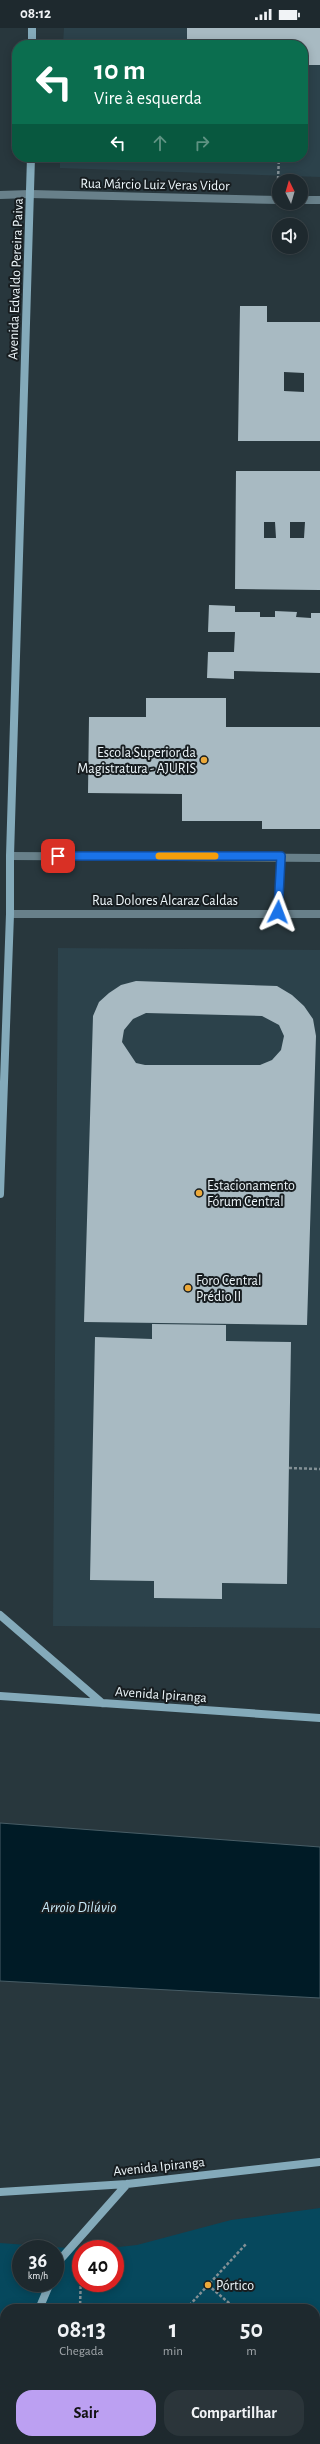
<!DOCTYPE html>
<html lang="pt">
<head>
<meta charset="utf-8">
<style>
	:root { --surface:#1e292e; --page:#2b353a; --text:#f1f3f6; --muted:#a1a6aa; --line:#3c454a; --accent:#bca0f2 }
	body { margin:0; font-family:"Alegreya Sans",sans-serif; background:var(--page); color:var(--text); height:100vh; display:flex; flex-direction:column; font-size:15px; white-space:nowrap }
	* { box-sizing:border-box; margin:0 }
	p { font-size:13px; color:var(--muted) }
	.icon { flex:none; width:22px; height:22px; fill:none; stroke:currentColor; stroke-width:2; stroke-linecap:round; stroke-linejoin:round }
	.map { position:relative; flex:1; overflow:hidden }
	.side { position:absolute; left:0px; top:2276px; width:320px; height:140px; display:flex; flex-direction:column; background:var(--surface); border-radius:16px 16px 0 0; box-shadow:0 2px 10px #0003,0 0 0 1px var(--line) }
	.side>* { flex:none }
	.guide { position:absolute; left:12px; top:12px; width:296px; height:122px; border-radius:16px; box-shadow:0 2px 10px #0003,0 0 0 1px var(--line); background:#0b6e4f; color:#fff; overflow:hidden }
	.needle { width:26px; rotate:355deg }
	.tools { position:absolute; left:272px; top:146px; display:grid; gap:8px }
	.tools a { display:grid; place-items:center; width:36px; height:36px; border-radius:50%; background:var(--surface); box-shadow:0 2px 10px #0003,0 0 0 1px var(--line); font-size:20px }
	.speed { position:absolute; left:12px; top:2212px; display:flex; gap:8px; font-size:20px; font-weight:700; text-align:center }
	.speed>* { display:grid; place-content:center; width:52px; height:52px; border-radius:50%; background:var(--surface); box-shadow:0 2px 10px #0003,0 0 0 1px var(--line); line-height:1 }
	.speed small { font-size:10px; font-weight:400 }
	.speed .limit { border:6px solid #d22; background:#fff; color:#111 }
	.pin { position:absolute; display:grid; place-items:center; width:34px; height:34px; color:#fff; margin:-17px; border-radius:8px; box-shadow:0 2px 6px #0006 }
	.me { position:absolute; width:44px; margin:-22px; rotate:3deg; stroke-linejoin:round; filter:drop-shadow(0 0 3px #0008) }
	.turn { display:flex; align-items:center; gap:14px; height:84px; padding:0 16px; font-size:18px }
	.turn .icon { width:52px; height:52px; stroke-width:2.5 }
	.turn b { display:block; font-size:28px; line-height:34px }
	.lanes { display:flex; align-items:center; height:38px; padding:0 16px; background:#0003; justify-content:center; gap:20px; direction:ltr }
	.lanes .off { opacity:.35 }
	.eta { display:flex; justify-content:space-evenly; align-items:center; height:68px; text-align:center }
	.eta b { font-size:24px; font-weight:700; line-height:28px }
	.action { display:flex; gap:8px; margin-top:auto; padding:8px 16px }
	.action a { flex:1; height:46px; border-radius:16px; background:var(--accent); color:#111; font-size:16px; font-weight:700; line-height:46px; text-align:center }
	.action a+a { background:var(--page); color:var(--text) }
	.status { display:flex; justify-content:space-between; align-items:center; height:28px; padding:0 20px; background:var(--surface); direction:ltr }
	.status svg { height:11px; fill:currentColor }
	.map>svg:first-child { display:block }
	.built { fill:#2c424b }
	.green { fill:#06485d; fill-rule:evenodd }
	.water { fill:#001b26; stroke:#475d66 }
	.building { fill:#a8bac2; fill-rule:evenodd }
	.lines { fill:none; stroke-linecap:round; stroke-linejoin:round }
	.path { stroke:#839095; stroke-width:2.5; stroke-dasharray:3 2; stroke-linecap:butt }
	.service { stroke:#68808a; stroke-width:8 }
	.minor { stroke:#68808a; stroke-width:8 }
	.tertiary { stroke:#68808a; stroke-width:8 }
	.secondary { stroke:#84aaba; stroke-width:8 }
	.route-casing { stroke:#114b97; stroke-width:10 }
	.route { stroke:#1a73e8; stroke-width:7 }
	.slow { stroke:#f59e0b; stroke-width:7 }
	.poi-dot { fill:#eca93a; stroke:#171d20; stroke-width:1.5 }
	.labels { text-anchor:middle; stroke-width:4; stroke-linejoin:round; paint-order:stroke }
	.street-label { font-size:14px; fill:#eef7fb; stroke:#171d20 }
	.poi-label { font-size:14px; fill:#eef7fb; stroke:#171d20; text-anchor:start }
	.water-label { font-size:15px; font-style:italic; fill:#c8e9f8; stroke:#171d20 }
</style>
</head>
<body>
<div class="status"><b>08:12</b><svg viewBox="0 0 49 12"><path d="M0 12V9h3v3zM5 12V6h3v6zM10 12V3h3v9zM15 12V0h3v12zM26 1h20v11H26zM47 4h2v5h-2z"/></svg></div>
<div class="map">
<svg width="320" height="2416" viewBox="0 0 320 2416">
	<rect width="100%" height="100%" fill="#28373d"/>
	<path class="built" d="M 64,0 L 320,0 L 320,149 L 60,140 L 60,129 L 303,129 L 303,17 L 63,17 Z
		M 58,920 L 320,922 L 320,1600 L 53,1598 Z"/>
	<path class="green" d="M 320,2180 L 320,2416 L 0,2416 L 0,2215 L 81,2221 L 81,2255 L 115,2255 L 115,2221 L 100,2221 L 137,2217 L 231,2192 ZM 21,2221 L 55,2221 L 55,2255 L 21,2255 ZM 5,2281 L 315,2281 L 315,2411 L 5,2411 Z"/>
	<path class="water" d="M 0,1795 L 320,1819 L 320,1970 L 0,1953 Z"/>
	<path class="building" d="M 187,0 L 320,0 L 320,37 L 303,37 L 303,17 L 187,17 Z
		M 240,278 L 267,278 L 267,294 L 320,294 L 320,413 L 238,413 ZM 284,344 L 304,345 L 304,364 L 284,363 Z
		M 236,443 L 320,443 L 320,562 L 235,561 ZM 264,494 L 275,494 L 276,510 L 264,510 ZM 290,494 L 305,494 L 304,510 L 290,510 Z
		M 209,577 L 235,578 L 235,584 L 260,584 L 260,589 L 275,589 L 275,583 L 297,584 L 296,589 L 311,590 L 311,585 L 320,585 L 320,645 L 234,643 L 234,651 L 207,650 L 208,624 L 234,624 L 235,604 L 208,604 Z
		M 146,670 L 226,670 L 226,699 L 320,699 L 320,801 L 262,801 L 262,793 L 182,793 L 182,766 L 88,765 L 89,689 L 146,689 Z
		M 136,953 L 277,958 L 292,967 L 304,978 L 313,991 L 316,1008 L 307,1297 L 84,1294 L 93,988 L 99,974 L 109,965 L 121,957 ZM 146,985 L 262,988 L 279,997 L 284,1008 L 281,1022 L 272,1032 L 260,1037 L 145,1037 L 136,1035 L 122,1014 L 124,1002 L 133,991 Z
		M 152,1296 L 226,1297 L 226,1313 L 291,1314 L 287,1556 L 222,1555 L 222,1571 L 154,1570 L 154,1553 L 90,1552 L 95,1309 L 152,1311 Z"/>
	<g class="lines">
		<path class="path" d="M 278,151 L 279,129
			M 289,1440 L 320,1441
			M 208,2257 L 236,2281
			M 80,2281 L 81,2242
			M 186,2281 L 246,2216
			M 315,2339 L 320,2336
			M 0,2404 L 5,2408
			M 8,2411 L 14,2416
			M 252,2416 L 256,2411"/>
		<path class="service" d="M 0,167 L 30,166"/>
		<path class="minor" d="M 30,166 L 279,172
			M 301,172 L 320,172"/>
		<path class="tertiary" d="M 10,828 L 320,830
			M 278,884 L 281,828
			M 10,886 L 320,886"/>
		<path class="secondary" d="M 32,17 L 32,0
			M 0,1166 L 10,886 L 10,828 L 31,129
			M 0,1587 L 102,1675
			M 0,1668 L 320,1690
			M 0,2164 L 127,2156 L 320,2134
			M 55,2242 L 58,2234 L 127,2156
			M 39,2281 L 50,2255
			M 0,2378 L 5,2366"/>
	</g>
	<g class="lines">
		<g class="route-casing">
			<path id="route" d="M 58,828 L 281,828 L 278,884"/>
		</g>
		<use href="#route" class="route"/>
		<path class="slow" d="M 159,828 L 215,828"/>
	</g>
	<g class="poi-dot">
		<circle cx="204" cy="732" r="4"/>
		<circle cx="199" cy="1165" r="4"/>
		<circle cx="188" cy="1260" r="4"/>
		<circle cx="208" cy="2257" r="4"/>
	</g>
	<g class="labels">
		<g class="street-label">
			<text transform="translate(155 156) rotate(1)" y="5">Rua Márcio Luiz Veras Vidor</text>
			<text transform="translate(15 251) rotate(-88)" y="5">Avenida Edvaldo Pereira Paiva</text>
			<text x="165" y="877">Rua Dolores Alcaraz Caldas</text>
			<text transform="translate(161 1666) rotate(4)" y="5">Avenida Ipiranga</text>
			<text transform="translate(159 2138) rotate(-6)" y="5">Avenida Ipiranga</text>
		</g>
		<g class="poi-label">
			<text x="196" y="729" text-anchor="end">Escola Superior da<tspan x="196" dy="16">Magistratura - AJURIS</tspan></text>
			<text x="207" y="1162">Estacionamento<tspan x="207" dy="16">Fórum Central</tspan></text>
			<text x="196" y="1257">Foro Central<tspan x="196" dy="16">Prédio II</tspan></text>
			<text x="216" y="2262">Pórtico</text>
		</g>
		<g class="water-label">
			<text x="79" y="1884">Arroio Dilúvio</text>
		</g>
	</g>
</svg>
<div class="tools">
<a><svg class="needle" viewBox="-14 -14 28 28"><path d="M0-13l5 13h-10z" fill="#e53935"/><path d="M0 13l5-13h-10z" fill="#a1a6aa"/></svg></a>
<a><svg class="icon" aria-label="sound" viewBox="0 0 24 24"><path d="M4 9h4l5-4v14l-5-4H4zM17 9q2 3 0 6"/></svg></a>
</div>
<div class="speed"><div>36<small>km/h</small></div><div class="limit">40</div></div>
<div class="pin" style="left:58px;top:828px;background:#d93025"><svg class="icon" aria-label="arrive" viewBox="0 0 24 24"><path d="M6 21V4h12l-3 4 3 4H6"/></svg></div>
<svg class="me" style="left:278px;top:884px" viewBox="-20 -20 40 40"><path d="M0-17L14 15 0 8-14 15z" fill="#1a73e8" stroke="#fff" stroke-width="4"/></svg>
<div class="guide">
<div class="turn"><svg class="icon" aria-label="left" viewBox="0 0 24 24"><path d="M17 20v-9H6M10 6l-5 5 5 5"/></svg><div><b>10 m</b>Vire à esquerda</div></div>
<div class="lanes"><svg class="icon" aria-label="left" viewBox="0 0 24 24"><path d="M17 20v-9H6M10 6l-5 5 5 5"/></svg><svg class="icon off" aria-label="ahead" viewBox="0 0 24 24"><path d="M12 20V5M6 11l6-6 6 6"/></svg><svg class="icon off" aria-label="right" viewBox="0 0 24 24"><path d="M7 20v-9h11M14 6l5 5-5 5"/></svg></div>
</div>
<section class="side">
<div class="eta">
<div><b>08:13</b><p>Chegada</p></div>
<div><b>1</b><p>min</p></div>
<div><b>50</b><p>m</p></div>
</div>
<div class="action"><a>Sair</a><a>Compartilhar</a></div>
</section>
</div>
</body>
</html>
